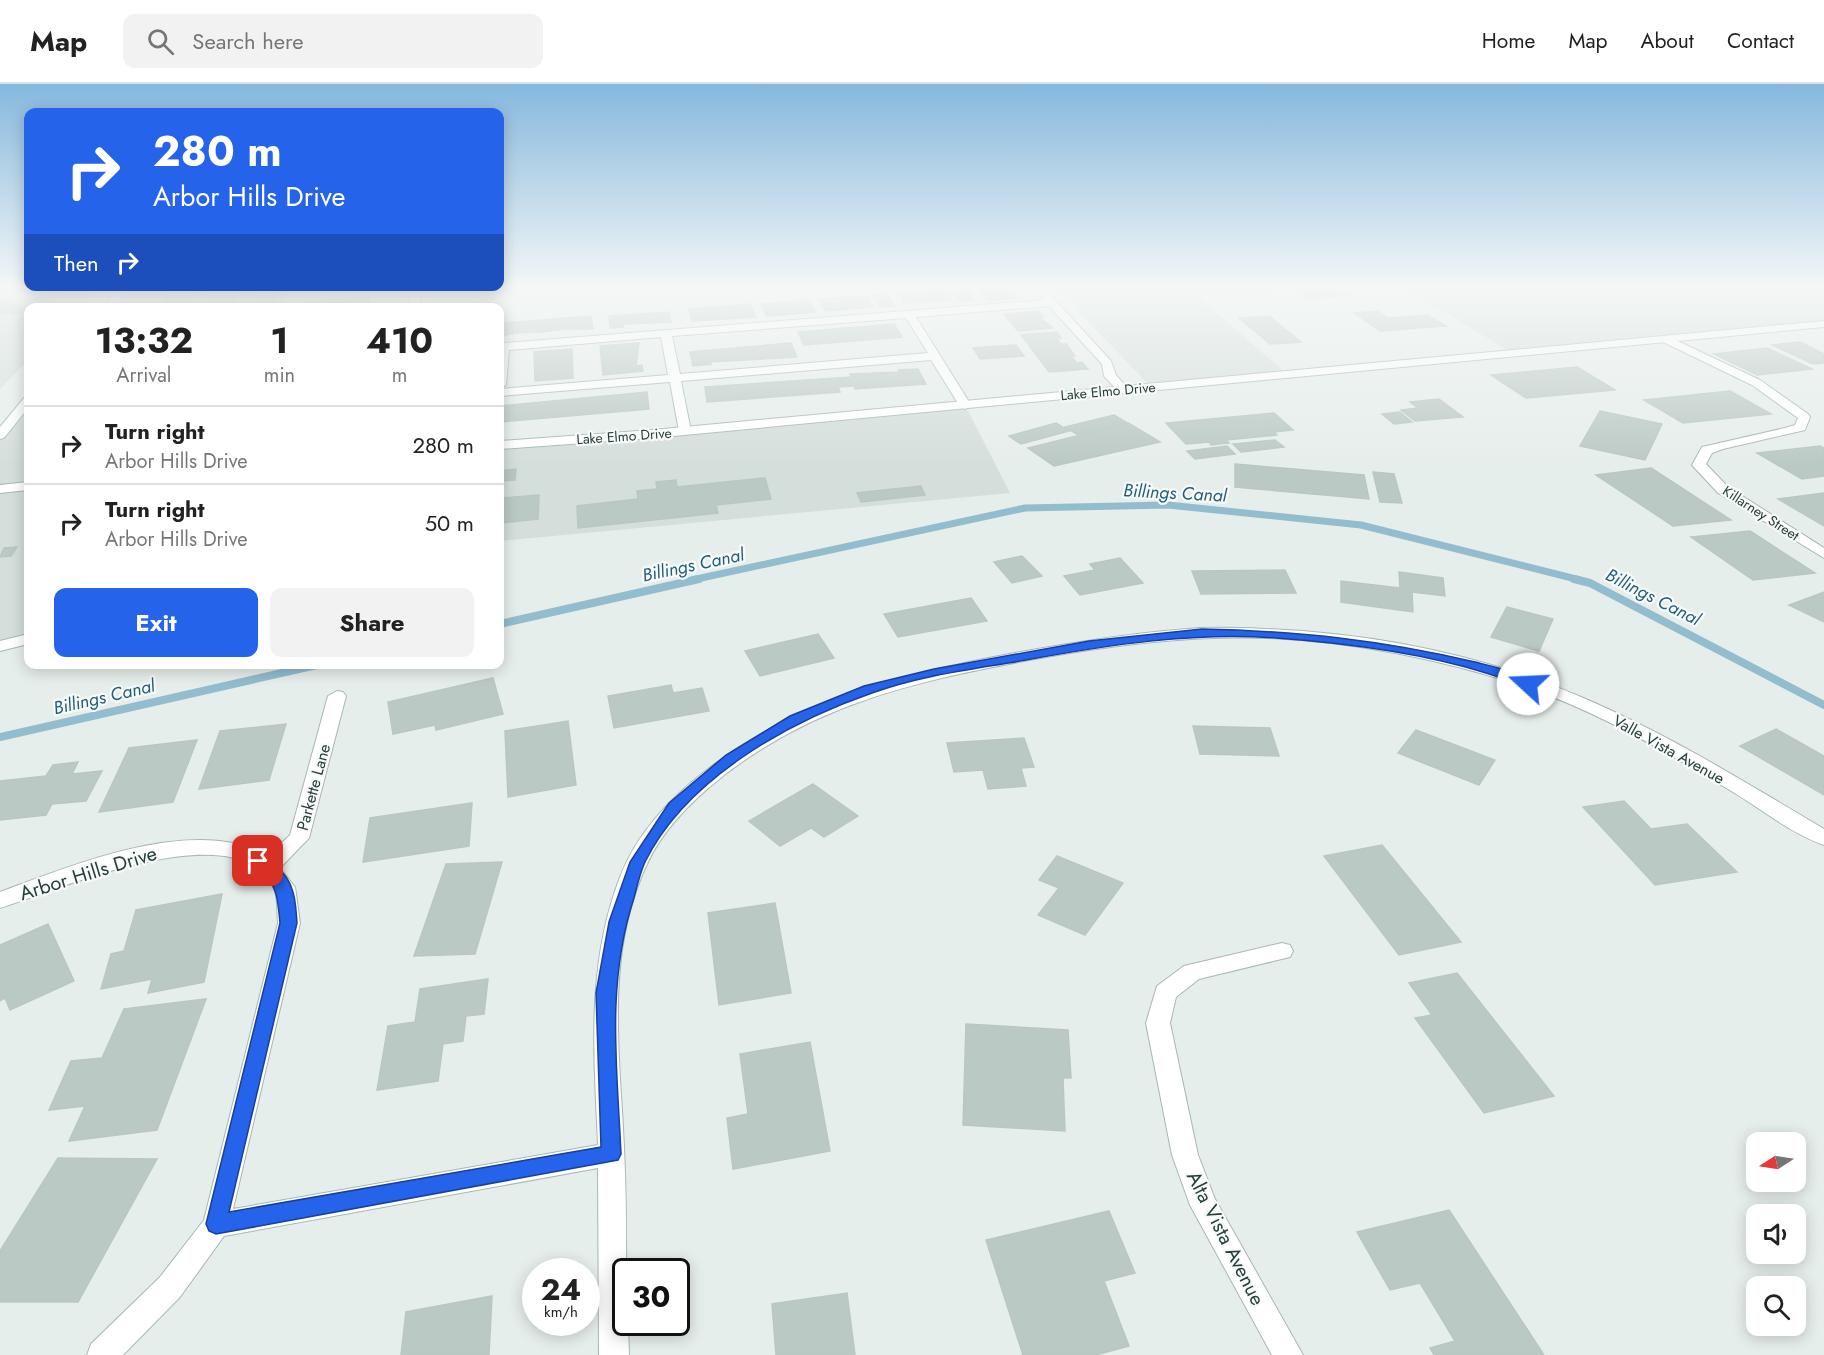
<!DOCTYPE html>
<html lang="en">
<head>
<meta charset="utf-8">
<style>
	:root { --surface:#fff; --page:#f2f2f2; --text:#222; --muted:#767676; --line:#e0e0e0; --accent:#2563eb }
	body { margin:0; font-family:Jost,sans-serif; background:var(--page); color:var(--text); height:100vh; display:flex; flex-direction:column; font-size:22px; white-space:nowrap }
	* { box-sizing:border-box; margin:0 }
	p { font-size:20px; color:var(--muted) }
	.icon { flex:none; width:33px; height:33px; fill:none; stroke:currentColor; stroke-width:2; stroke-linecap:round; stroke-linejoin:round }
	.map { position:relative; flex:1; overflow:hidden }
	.panel { position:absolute; left:24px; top:219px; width:480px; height:366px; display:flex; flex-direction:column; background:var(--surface); border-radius:12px; box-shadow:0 3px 15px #0003 }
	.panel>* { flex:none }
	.hud { position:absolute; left:24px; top:24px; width:480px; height:183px; border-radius:12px; box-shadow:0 3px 15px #0003; background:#2563eb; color:#fff; overflow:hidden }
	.needle { width:39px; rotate:258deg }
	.buttons { position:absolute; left:1746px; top:1048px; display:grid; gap:12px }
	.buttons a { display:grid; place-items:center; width:60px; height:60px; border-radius:12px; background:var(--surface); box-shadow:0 3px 15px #0003; font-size:30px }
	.speed { position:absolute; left:522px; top:1174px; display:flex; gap:12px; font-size:30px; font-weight:700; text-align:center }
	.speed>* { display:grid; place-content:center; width:78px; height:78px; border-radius:50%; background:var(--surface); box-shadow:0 3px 15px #0003; line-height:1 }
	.speed small { font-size:15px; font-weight:400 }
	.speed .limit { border:3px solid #111; border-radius:9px; background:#fff; color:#111 }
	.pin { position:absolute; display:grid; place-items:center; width:51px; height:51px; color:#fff; margin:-26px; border-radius:12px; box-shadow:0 3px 9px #0006 }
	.me { position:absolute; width:66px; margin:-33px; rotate:290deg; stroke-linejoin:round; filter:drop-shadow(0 0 4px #0008) }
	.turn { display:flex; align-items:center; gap:21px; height:126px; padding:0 30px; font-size:27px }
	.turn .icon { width:78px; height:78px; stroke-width:2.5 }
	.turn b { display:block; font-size:42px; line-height:51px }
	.then { display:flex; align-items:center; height:57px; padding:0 30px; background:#0003; gap:12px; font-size:22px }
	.eta { display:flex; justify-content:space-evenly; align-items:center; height:102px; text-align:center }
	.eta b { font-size:36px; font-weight:700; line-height:42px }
	.primary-button { display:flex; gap:12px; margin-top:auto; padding:12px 30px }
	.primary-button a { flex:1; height:69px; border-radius:12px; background:var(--accent); color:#fff; font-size:24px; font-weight:700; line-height:69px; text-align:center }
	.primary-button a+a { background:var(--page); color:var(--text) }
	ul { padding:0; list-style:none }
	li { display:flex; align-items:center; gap:18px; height:78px; padding:0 30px; border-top:2px solid var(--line) }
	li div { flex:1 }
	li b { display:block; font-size:22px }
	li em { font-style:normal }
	header { display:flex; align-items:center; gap:36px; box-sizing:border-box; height:84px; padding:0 30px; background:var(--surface); border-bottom:2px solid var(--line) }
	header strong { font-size:28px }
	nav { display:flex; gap:33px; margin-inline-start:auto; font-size:21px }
	.search { width:420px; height:54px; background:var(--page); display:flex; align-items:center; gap:15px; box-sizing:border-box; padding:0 21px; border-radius:12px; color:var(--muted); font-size:22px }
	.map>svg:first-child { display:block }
	.built { fill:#d4dedb }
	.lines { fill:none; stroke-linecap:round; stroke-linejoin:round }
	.stream-far1 { stroke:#92bdcf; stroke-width:7 }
	.stream { stroke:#92bdcf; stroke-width:8 }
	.building { fill:#bbc9c5; stroke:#b9c7c3; stroke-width:1.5 }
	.minor-casing { stroke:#a9b6b3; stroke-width:2 }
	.tertiary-casing { stroke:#a9b6b3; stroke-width:2 }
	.secondary-casing { stroke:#a5b9b5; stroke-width:2 }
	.minor { fill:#fff; fill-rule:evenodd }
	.tertiary { fill:#fff; fill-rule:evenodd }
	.secondary { fill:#fff; fill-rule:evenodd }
	.route { fill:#2563eb; stroke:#184099; stroke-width:1.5 }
	.labels { text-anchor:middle; stroke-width:4.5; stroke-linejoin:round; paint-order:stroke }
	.far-street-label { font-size:14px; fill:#263f3c; stroke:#f7faf9 }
	.street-label { font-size:16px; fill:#263f3c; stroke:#f7faf9 }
	.water-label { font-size:18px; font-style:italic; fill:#235e78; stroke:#f7faf9 }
	.near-street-label { font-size:20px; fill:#263f3c; stroke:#f7faf9 }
</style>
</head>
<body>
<header>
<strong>Map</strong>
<div class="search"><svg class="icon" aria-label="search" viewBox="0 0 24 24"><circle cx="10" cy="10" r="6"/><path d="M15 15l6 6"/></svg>Search here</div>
<nav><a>Home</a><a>Map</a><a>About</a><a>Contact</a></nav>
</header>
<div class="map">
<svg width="1824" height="1271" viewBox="0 0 1824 1271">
	<rect width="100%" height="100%" fill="#e6eeeb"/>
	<path class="built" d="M 0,203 L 99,203 L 79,223 L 28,224 L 28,276 L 0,305 Z
		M 125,203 L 290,203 L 280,223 L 108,224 Z
		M 1055,203 L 1323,203 L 1198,213 L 1287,290 L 1151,303 Z
		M 1404,203 L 1824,203 L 1824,240 L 1512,269 Z
		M 28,318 L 28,555 L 0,562 L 0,351 Z
		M 965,321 L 1010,409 L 500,457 L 500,361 L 685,347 Z"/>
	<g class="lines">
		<path class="stream-far1" d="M 692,496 L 1025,424 L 1168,421 L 1361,441 L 1580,496"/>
		<path class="stream" d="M 1574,495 L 1590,499 L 1824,621
			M 500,540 L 699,495
			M 0,653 L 321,580"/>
	</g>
	<path class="building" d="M 262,203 L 281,203 L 270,224 L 250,224 Z
		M 976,203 L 1012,203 L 1007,204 L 1021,214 L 987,217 Z
		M 1201,203 L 1297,203 L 1209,210 Z
		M 1335,203 L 1348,212 L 1309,215 L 1296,206 Z
		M 1725,203 L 1782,203 L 1782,204 L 1734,208 Z
		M 198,204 L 184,224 L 160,224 L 173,206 Z
		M 966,204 L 974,216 L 959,217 L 951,205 Z
		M 945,205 L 952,216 L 904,219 L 898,208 Z
		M 243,206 L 231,224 L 203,224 L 214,207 Z
		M 888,210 L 895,222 L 880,223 L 873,211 Z
		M 57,212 L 47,224 L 28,224 L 28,228 L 0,230 L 0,216 Z
		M 866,212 L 873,223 L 825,227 L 819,215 Z
		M 371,213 L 368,222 L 303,224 L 306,217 Z
		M 809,216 L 815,228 L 766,232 L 761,220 Z
		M 750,220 L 756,233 L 692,237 L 689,225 Z
		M 1038,227 L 1044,233 L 1039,233 L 1053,244 L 1018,247 L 1004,230 Z
		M 1378,227 L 1388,234 L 1428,231 L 1446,242 L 1380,247 L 1354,229 Z
		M 669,228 L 671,238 L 622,240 L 623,243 L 610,244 L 609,232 Z
		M 591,232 L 593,245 L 566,245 L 565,234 Z
		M 1269,232 L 1301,258 L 1270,260 L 1239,234 Z
		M 565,234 L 566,245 L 542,248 L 542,236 Z
		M 542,236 L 542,248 L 517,249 L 517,238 Z
		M 517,238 L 517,249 L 500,252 L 500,239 Z
		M 894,240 L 902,253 L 804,261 L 798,248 Z
		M 1057,248 L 1061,254 L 1056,254 L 1061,260 L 1066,260 L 1075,272 L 1071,272 L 1077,279 L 1082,278 L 1088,285 L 1049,288 L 1021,251 Z
		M 1800,258 L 1824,270 L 1824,279 L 1813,280 L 1772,261 Z
		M 639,259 L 636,282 L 642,281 L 643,287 L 603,291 L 600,262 Z
		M 791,259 L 797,273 L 710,278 L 711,280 L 693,282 L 690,268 Z
		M 1016,261 L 1024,272 L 980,275 L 973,264 Z
		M 1767,264 L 1812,285 L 1757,291 L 1714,270 Z
		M 572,265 L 573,294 L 535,297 L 534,268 Z
		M 1577,283 L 1615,306 L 1526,314 L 1491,291 Z
		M 918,285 L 926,300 L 855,305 L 854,302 L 838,303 L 840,308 L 707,318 L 705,303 L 851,293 L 850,290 L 899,288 L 898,286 Z
		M 1730,307 L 1771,330 L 1683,339 L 1644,316 Z
		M 647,308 L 649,325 L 500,338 L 500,322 Z
		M 1439,315 L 1463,333 L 1415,337 L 1401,326 L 1418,324 L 1410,318 Z
		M 1600,327 L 1662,340 L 1645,376 L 1580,362 Z
		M 1400,328 L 1412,338 L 1394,340 L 1382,330 Z
		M 1274,329 L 1293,346 L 1274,348 L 1277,351 L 1226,356 L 1229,359 L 1211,361 L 1209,358 L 1186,360 L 1166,339 Z
		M 1114,331 L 1127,339 L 1078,351 L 1065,343 Z
		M 1056,339 L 1069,347 L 1021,360 L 1009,352 Z
		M 1128,339 L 1160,358 L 1054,382 L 1028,364 Z
		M 1275,356 L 1284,363 L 1241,368 L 1233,360 Z
		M 1227,362 L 1235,370 L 1195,375 L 1187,367 Z
		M 1820,362 L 1824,364 L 1824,392 L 1802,395 L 1757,369 Z
		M 1235,380 L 1364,391 L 1369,415 L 1235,403 Z
		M 1651,384 L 1731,436 L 1673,442 L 1596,391 Z
		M 516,385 L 515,396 L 500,397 L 500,387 Z
		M 1373,388 L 1394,390 L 1402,419 L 1380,418 Z
		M 765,394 L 771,415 L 716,421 L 718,429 L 578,444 L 577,422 L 638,415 L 637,407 L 657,405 L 656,398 L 676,396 L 677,403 Z
		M 921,402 L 925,411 L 861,418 L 857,409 Z
		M 1824,409 L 1824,442 L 1778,415 Z
		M 539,411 L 538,435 L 500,439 L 500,414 Z
		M 1750,447 L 1815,489 L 1753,496 L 1691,453 Z
		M 17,463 L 11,472 L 0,473 L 4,464 Z
		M 1022,472 L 1042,492 L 1012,499 L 994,478 Z
		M 1120,474 L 1143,499 L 1080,511 L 1064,492 L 1095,486 L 1090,480 Z
		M 1285,486 L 1296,509 L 1201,510 L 1192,487 Z
		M 1399,488 L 1443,494 L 1445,512 L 1412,508 L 1413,528 L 1341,518 L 1341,497 L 1400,504 Z
		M 1824,508 L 1824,538 L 1789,521 Z
		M 971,514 L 987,537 L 898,553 L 884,530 Z
		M 1507,523 L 1553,535 L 1539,567 L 1491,553 Z
		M 818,550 L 834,574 L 760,592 L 745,567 Z
		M 493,594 L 503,630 L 436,646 L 435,641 L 393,650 L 388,618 Z
		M 671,601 L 673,609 L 702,604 L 709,627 L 614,644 L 608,612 Z
		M 568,637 L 576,701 L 508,713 L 505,647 Z
		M 286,640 L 269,696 L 199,705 L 220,647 Z
		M 1193,642 L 1270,644 L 1279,672 L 1200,670 Z
		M 1776,645 L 1824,672 L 1824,711 L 1740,662 Z
		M 1416,646 L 1495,676 L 1479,701 L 1398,669 Z
		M 1024,654 L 1034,683 L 1021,684 L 1026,702 L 988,705 L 983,686 L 954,688 L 947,659 Z
		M 197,656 L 173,718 L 99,728 L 129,664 Z
		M 78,678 L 72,690 L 102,687 L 86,717 L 52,720 L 46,731 L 0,736 L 0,697 L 46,692 L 53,681 Z
		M 813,700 L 858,732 L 824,753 L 811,744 L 780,762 L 749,737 Z
		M 1624,717 L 1651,745 L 1687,740 L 1737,788 L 1655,801 L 1583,723 Z
		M 472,719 L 469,762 L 363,778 L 370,734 Z
		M 1382,761 L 1461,858 L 1399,871 L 1324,772 Z
		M 1057,772 L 1123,799 L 1085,851 L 1038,831 L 1059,804 L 1039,796 Z
		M 502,778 L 475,870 L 414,872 L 446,780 Z
		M 222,810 L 204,898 L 148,909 L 152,895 L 101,905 L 111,870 L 124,867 L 136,826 Z
		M 775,819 L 791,909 L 719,921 L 708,829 Z
		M 48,840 L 74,897 L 10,926 L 5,914 L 0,917 L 0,861 Z
		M 1457,889 L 1554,1012 L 1484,1029 L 1415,934 L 1432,931 L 1409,899 Z
		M 488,895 L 484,930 L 466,932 L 463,957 L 443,960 L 438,997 L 377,1006 L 388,942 L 415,938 L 420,905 Z
		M 206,915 L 157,1046 L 69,1057 L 85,1022 L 49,1026 L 71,977 L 102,974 L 124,925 Z
		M 966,940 L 1068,946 L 1071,994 L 1063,994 L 1065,1047 L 963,1041 Z
		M 810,958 L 830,1067 L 733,1085 L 727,1034 L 748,1030 L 740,970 Z
		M 58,1074 L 157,1075 L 78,1218 L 0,1218 L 0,1167 Z
		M 1449,1126 L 1544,1271 L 1434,1271 L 1430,1264 L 1455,1257 L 1420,1199 L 1390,1206 L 1357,1148 Z
		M 1109,1127 L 1135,1189 L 1104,1197 L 1129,1262 L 1096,1271 L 1023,1271 L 986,1156 Z
		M 847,1209 L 855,1271 L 776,1271 L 772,1220 Z
		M 492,1212 L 489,1271 L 401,1271 L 406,1228 Z"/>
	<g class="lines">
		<g class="minor-casing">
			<path id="minor" d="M 1032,203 L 1043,203 L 1111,277 L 1116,291 L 1129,306 L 1127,308 L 1119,308 L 1104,292 L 1102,280 L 1049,222 L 916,233 L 971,321 L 965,325 L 959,321 L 931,276 L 681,297 L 691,347 L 685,351 L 679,347 L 670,298 L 500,312 L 500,305 L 668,291 L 661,253 L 509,266 L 506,301 L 500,304 L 500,260 L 504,259 L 1044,216 ZM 906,234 L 928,269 L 680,290 L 672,252 Z
				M 1661,253 L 1669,253 L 1760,296 L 1808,330 L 1810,333 L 1805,346 L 1723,365 L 1712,369 L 1706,380 L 1728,403 L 1824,464 L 1824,474 L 1718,409 L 1692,381 L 1702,363 L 1785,344 L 1795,341 L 1798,334 L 1752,301 L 1661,257 Z
				M 1200,544 C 1329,542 1461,562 1581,613 C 1666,649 1745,698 1824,745 L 1824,761 C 1792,750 1761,725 1733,708 C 1665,667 1595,626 1520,601 C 1439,575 1354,558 1269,554 C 1186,551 1105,562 1024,577 C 912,598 814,621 723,692 C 694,715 664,744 648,778 C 604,869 620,968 624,1064 C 627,1124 626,1181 626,1239 L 628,1239 L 629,1271 L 599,1271 L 598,1084 L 224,1152 L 180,1213 L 123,1271 L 87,1271 L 91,1260 L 160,1193 L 204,1136 L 278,839 C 277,829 278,816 275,807 C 242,724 56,807 0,824 L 0,808 C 67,783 161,745 233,759 C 245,762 257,768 268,772 L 290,751 L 328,612 L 337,607 L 343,608 L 346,612 L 309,754 L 280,784 L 295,803 L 300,839 L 233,1125 L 598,1061 C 594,969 586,881 620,793 C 637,749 671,713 708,685 C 801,614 901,590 1015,569 C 1076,558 1138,548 1200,544 Z
				M 1282,859 L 1290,861 L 1293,867 L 1290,873 L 1199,895 L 1176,913 L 1170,939 L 1198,1071 L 1215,1115 L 1303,1271 L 1272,1271 L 1190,1121 L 1172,1071 L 1146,939 L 1157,902 L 1184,882 Z"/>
		</g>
		<g class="tertiary-casing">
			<path id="tertiary" d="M 414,203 L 424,203 L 418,224 L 408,224 Z"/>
		</g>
		<g class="secondary-casing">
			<path id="secondary" d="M 120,203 L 130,203 L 114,224 L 103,224 Z
				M 1824,237 L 1824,243 L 652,354 L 500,365 L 500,357 L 652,346 Z
				M 24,314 L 28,314 L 28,324 L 4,354 L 0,355 L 0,343 Z
				M 28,398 L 28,406 L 0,409 L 0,401 Z
				M 28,550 L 28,560 L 0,567 L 0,557 Z"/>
		</g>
		<use href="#minor" class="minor"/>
		<use href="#tertiary" class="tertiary"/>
		<use href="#secondary" class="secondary"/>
	</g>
	<linearGradient id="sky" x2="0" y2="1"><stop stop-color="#85b8de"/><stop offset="0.53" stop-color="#f4f7f6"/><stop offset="1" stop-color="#f4f7f6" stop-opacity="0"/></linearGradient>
	<rect width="1824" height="381" fill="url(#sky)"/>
	<path class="route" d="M 1202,545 C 1298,547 1381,556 1475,578 C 1490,582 1525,589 1535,600 L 1528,604 C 1514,600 1500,593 1486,589 C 1419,568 1346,559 1276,554 C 1192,548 1108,561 1026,576 C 975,585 921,591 872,609 C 788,638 686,695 645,778 C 640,789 637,802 634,814 C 606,899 617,982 621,1070 L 618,1076 L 216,1150 L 209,1147 L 206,1140 L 280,839 C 278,820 278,805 265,789 C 261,784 254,783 251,777 L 253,773 C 268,769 288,791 292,805 C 296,815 296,828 297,839 L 229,1128 L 601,1063 L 596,909 L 609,838 L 630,778 L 669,719 L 726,671 L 790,632 L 864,602 L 934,585 L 1089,557 Z"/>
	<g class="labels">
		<g class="far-street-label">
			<text transform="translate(1108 307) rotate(-5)" y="5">Lake Elmo Drive</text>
			<text transform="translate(624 352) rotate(-4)" y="5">Lake Elmo Drive</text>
			<text transform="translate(1761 429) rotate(33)" y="5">Killarney Street</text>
		</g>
		<g class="street-label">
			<text transform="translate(1669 665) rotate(29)" y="6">Valle Vista Avenue</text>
			<text transform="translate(313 703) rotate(-75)" y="6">Parkette Lane</text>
		</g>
		<g class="water-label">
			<text transform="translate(1175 409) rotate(3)" y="6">Billings Canal</text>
			<text transform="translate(693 481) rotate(-12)" y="6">Billings Canal</text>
			<text transform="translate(1653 513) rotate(27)" y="6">Billings Canal</text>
			<text transform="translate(104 613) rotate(-13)" y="6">Billings Canal</text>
		</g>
		<g class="near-street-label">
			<text transform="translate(88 789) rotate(-17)" y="7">Arbor Hills Drive</text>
			<text transform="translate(1226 1154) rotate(63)" y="7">Alta Vista Avenue</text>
		</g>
	</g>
</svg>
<div class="buttons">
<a><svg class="needle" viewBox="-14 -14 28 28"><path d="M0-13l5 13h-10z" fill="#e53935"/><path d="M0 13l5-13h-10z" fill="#767676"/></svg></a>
<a><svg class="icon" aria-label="sound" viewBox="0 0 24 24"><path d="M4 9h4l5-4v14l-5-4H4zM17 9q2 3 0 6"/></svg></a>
<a><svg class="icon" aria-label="search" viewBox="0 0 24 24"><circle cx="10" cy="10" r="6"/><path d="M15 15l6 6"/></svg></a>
</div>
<div class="speed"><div>24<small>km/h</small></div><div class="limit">30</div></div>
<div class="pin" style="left:258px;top:777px;background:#d93025"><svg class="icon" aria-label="arrive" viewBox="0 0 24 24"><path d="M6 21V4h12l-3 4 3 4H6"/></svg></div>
<svg class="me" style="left:1528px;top:600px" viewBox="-20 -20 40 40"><circle r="19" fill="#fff"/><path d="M0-13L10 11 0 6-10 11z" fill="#2563eb"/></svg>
<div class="hud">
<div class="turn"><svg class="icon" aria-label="right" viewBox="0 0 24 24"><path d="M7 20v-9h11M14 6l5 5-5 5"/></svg><div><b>280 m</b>Arbor Hills Drive</div></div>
<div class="then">Then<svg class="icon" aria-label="right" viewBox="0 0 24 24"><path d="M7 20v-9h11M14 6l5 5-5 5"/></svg></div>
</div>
<section class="panel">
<div class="eta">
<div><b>13:32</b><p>Arrival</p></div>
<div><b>1</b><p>min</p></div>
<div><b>410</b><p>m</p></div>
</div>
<ul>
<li><svg class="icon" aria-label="right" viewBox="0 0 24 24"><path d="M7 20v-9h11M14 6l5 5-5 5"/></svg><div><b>Turn right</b><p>Arbor Hills Drive</p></div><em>280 m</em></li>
<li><svg class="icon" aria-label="right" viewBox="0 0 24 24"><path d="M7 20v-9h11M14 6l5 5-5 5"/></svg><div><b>Turn right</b><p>Arbor Hills Drive</p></div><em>50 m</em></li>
</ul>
<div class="primary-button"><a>Exit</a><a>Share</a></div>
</section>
</div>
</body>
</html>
